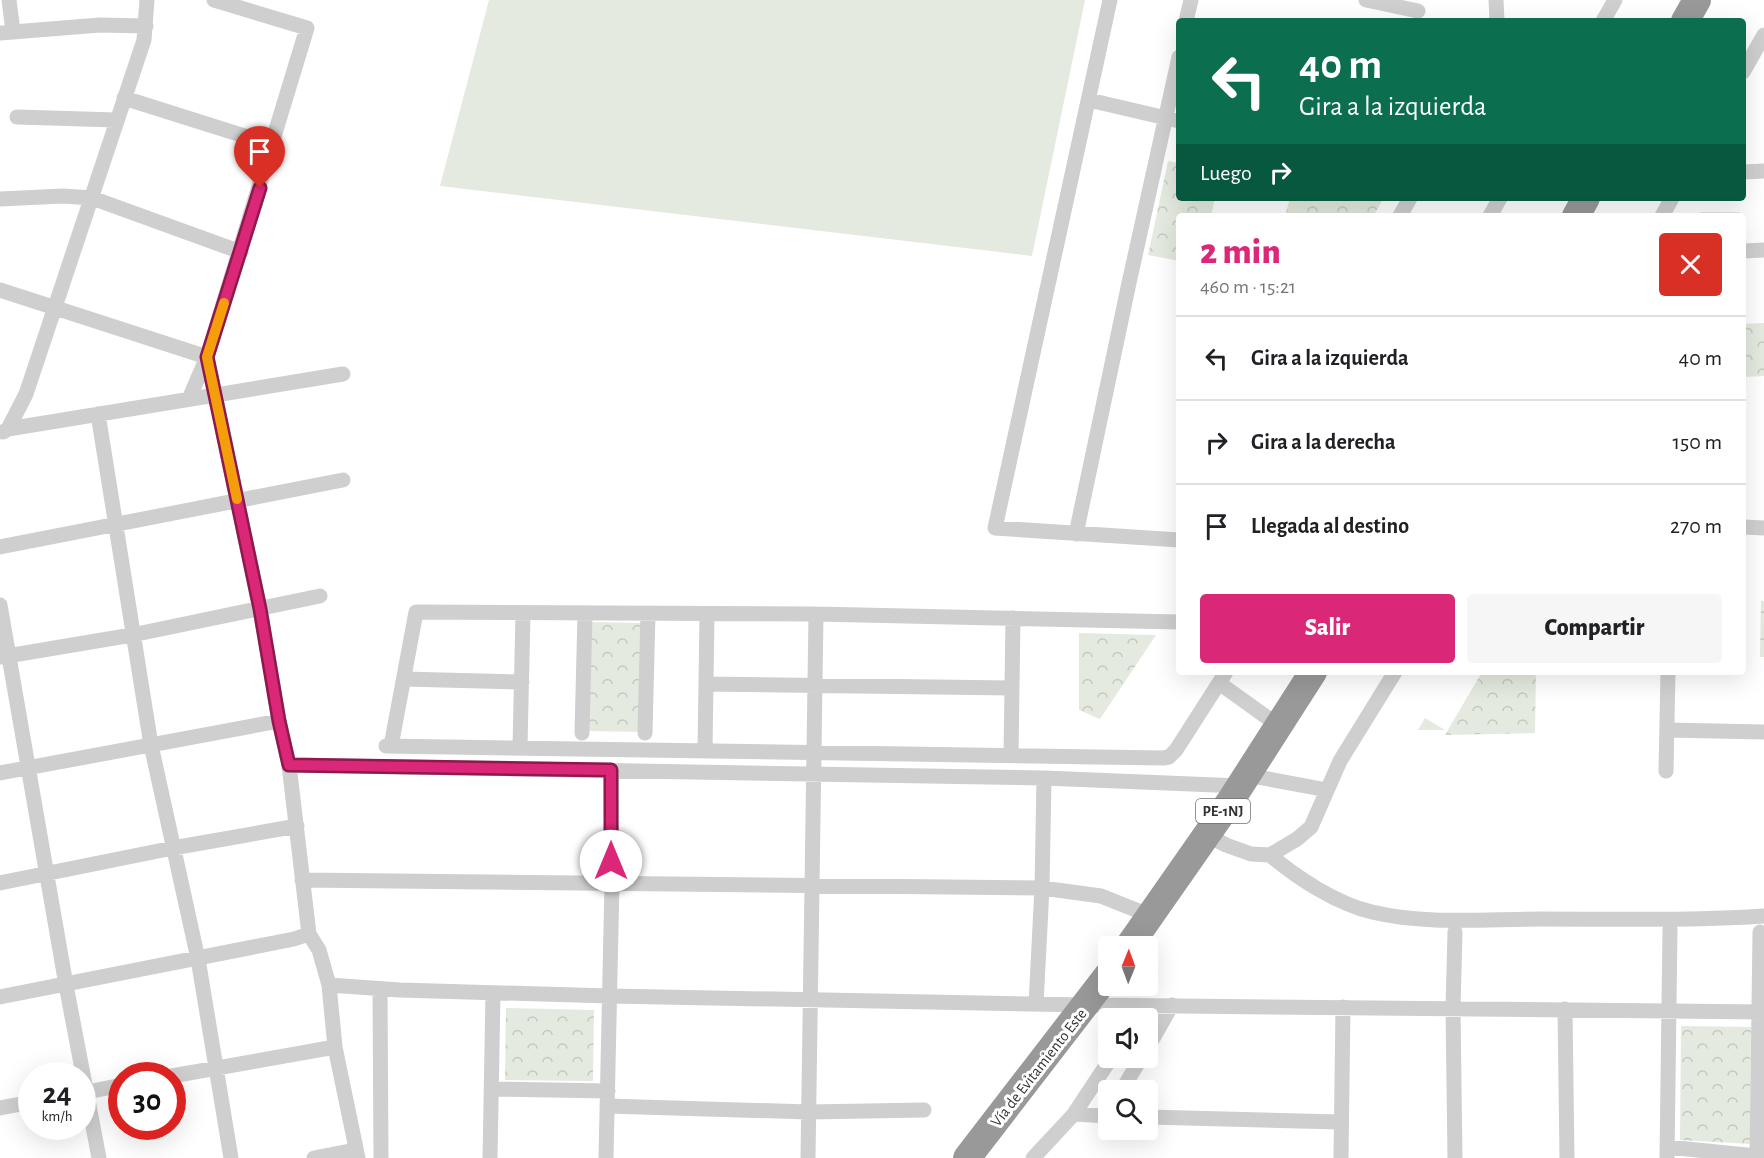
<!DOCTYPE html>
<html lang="es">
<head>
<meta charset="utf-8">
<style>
	:root { --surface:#fff; --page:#f6f6f6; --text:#202124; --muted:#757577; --line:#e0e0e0; --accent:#db2777 }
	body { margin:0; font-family:"Alegreya Sans",sans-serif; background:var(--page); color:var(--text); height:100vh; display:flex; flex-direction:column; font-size:22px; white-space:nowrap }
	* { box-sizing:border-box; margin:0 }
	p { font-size:20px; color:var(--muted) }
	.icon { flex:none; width:33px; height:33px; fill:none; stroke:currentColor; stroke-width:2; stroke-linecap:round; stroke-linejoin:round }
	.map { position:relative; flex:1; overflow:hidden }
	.sheet { position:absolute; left:1176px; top:213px; width:570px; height:462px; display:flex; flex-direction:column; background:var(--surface); border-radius:6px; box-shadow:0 6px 24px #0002 }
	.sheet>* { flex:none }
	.banner { position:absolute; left:1176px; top:18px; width:570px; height:183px; border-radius:6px; box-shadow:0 6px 24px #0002; background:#0b6e4f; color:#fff; overflow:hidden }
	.needle { width:39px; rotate:1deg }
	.controls { position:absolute; left:1098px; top:936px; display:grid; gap:12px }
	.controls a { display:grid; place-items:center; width:60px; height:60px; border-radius:6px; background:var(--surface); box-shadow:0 6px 24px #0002; font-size:30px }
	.speed { position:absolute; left:18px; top:1062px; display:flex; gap:12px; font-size:30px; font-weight:700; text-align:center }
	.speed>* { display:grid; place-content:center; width:78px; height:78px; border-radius:50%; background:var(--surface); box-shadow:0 6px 24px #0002; line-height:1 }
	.speed small { font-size:15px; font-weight:400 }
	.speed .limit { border:9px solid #d22; background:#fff; color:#111 }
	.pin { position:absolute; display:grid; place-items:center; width:51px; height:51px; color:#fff; margin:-62px -26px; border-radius:50% 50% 50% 0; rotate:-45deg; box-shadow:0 0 6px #0007 }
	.pin .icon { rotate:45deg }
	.me { position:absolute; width:66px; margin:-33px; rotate:0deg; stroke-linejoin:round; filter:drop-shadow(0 0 4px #0008) }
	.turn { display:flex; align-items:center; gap:21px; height:126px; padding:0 24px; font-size:27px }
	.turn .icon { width:78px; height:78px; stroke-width:2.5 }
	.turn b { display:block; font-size:42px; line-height:51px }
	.then { display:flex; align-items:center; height:57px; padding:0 24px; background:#0003; gap:12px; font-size:22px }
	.round { display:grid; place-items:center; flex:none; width:63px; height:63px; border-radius:6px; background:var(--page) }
	.headline { display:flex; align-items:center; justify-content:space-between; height:102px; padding:0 24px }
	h1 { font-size:36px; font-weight:800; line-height:45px; color:var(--accent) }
	.button { display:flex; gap:12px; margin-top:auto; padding:12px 24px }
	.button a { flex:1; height:69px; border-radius:6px; background:var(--accent); color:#fff; font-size:24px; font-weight:800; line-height:69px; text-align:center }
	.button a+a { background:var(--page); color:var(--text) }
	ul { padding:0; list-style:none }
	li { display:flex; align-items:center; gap:18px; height:84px; padding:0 24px; border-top:2px solid var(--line) }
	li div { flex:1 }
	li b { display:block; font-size:22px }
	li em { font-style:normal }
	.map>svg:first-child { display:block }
	.grass { fill:#e4eadf }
	.park { fill:url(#park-crowns) }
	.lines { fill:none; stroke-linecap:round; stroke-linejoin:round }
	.street { stroke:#cfcfcf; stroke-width:15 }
	.highway { stroke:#999; stroke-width:28 }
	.route-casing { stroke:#8e194d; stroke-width:15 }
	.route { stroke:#db2777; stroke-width:10 }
	.slow { stroke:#f59e0b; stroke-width:10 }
	.labels { text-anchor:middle; stroke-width:6; stroke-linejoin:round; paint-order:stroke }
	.shield { fill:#fff; stroke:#707070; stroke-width:1.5 }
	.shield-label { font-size:15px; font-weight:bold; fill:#323232 }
	.street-label { font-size:16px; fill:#323232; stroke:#fff }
</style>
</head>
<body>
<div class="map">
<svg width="1764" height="1158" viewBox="0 0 1764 1158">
	<defs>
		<pattern id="park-crowns" width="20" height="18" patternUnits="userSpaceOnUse" patternTransform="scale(1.5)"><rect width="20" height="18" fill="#e4eadf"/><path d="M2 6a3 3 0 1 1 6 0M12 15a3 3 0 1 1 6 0" fill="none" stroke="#c4c9c0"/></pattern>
	</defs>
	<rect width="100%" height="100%" fill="#fff"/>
	<path class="grass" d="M 489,0 L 1085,0 L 1032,256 L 440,186 Z
		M 1700,212 L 1740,212 L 1740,216 L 1705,216 Z
		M 1425,718 L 1445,730 L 1418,730 Z"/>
	<path class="park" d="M 1168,161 L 1179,163 L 1179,198 L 1215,198 L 1211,216 L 1179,216 L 1179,261 L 1148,255 Z
		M 1290,198 L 1384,198 L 1373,216 L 1285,216 Z
		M 1764,323 L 1764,376 L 1743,377 L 1743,324 Z
		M 1761,601 L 1764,601 L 1764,657 L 1760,657 Z
		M 589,622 L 643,623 L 641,732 L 587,731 Z
		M 1079,633 L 1156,635 L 1100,719 L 1079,710 Z
		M 1482,672 L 1536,672 L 1535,733 L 1445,735 Z
		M 506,1008 L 594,1010 L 593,1081 L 505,1080 Z
		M 1681,1026 L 1751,1027 L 1750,1144 L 1680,1140 Z"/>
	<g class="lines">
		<path class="street" d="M 9,0 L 13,31
			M 1110,0 L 995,528 L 1179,540
			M 1366,0 L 1418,11
			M 1496,0 L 1497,21
			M 1186,21 L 1191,0
			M 1603,21 L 1615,0
			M 0,33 L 100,25 L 146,26
			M 1743,72 L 1764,35
			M 124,98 L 273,145
			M 1089,100 L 1179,121
			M 17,117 L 116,120
			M 1743,172 L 1764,171
			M 0,199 L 63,196 L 92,198 L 241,252
			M 1400,216 L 1410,198
			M 1490,216 L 1500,198
			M 1662,216 L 1672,198
			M 1743,251 L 1764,250
			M 0,290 L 207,357 L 260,609 L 279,721 L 289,765 L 309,934 L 319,950 L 329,985 L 335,1047 L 358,1158
			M 189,399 L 207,357 L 307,28 L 214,0
			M 98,414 L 151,745 L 198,959 L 231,1158
			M 8,429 L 26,394 L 144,40 L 147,0
			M 3,432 L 8,429 L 343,374
			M 1743,527 L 1764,528
			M 1076,534 L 1129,283 L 1179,57
			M 0,547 L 343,480
			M 0,605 L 66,985 L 99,1158
			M 1,657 L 132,635 L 320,596
			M 404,679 L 522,682
			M 1219,683 L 1279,726
			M 706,684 L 1012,688
			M 1667,730 L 1764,732
			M 582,733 L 585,613
			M 645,733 L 648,613
			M 386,746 L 1163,758 L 1169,757 L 1176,750 L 1226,672
			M 391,746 L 416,612 L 816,614 L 1179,622
			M 520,747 L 523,613
			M 705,750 L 707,614
			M 1011,755 L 1013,618
			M 289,765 L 1044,778 L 1240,786
			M 1666,771 L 1668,672
			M 0,773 L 279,721
			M 1247,775 L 1327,790
			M 1207,835 L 1226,845 L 1251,854 L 1270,855 L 1297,839 L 1311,827 L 1340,761 L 1395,672
			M 1270,855 C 1297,878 1337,904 1372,912 C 1426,925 1485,919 1541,919 C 1615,919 1690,921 1764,916
			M 302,880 L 1042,888 L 1101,896 L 1151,916
			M 0,883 L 173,848 L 297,826
			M 329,985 L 400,990 L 610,996 L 1087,1005 L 1764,1012
			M 380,989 L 381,1158
			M 0,997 L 294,939 L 309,934
			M 1036,1004 L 1042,888 L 1044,778
			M 1565,1009 L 1567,1158
			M 1148,1047 L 1172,1005
			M 172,1076 L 335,1047
			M 491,1089 L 608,1091
			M 1122,1090 L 1141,1058
			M 82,1093 L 122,1085
			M 607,1106 L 809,1112 L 924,1110
			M 0,1108 L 32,1102
			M 1074,1114 L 1108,1116
			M 1148,1117 L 1340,1122
			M 1667,1147 L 1757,1156
			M 314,1158 L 355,1150
			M 490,1158 L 493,993
			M 606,1158 L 612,883 L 611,770
			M 808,1158 L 816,614
			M 1033,1158 L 1074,1114 L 1111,1058
			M 1341,1158 L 1343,1007
			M 1455,1158 L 1453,1008 L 1455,932
			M 1667,1158 L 1670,929
			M 1757,1158 L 1760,932"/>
		<path class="highway" d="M 1685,21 L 1697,0
			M 1576,216 L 1586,198
			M 1129,946 L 1231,800 L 1313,672
			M 967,1158 L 1108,975"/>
	</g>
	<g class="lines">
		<g class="route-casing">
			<path id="route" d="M 260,188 L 207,357 L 260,609 L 279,721 L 289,765 L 611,770 L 611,861"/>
		</g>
		<use href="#route" class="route"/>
		<path class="slow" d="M 224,303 L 207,357 L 237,499"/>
	</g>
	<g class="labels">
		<rect class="shield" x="1196" y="799" width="54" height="24" rx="4.5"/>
		<g class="shield-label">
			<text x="1223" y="816">PE-1NJ</text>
		</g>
		<g class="street-label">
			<text transform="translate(1038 1067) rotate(-52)" y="6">Vía de Evitamiento Este</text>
		</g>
	</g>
</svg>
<div class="controls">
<a><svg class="needle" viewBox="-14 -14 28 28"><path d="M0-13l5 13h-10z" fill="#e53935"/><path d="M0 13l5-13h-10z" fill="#757577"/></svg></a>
<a><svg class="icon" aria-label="sound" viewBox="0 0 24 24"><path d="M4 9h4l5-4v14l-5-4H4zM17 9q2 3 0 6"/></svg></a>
<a><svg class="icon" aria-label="search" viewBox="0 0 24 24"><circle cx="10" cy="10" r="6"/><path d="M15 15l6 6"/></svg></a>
</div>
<div class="speed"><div>24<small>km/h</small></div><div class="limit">30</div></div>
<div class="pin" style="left:260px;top:188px;background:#d93025"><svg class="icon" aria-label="arrive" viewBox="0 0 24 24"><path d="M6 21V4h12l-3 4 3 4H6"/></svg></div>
<svg class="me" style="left:611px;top:861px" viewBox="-20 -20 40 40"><circle r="19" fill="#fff"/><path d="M0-13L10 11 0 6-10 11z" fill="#db2777"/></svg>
<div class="banner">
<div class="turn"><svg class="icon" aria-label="left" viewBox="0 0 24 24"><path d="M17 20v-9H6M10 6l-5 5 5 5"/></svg><div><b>40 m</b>Gira a la izquierda</div></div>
<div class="then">Luego<svg class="icon" aria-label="right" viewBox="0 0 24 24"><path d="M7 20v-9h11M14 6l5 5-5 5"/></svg></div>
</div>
<section class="sheet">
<div class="headline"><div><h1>2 min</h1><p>460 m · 15:21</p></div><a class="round" style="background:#d93025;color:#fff"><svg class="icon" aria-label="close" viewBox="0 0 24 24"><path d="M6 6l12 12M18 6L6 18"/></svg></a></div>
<ul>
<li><svg class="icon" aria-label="left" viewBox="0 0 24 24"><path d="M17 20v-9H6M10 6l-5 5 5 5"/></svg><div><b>Gira a la izquierda</b></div><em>40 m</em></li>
<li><svg class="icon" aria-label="right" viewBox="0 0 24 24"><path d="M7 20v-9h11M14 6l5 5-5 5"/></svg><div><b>Gira a la derecha</b></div><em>150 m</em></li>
<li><svg class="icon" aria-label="arrive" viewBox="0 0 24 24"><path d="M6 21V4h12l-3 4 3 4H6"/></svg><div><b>Llegada al destino</b></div><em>270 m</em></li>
</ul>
<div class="button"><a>Salir</a><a>Compartir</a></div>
</section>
</div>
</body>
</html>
